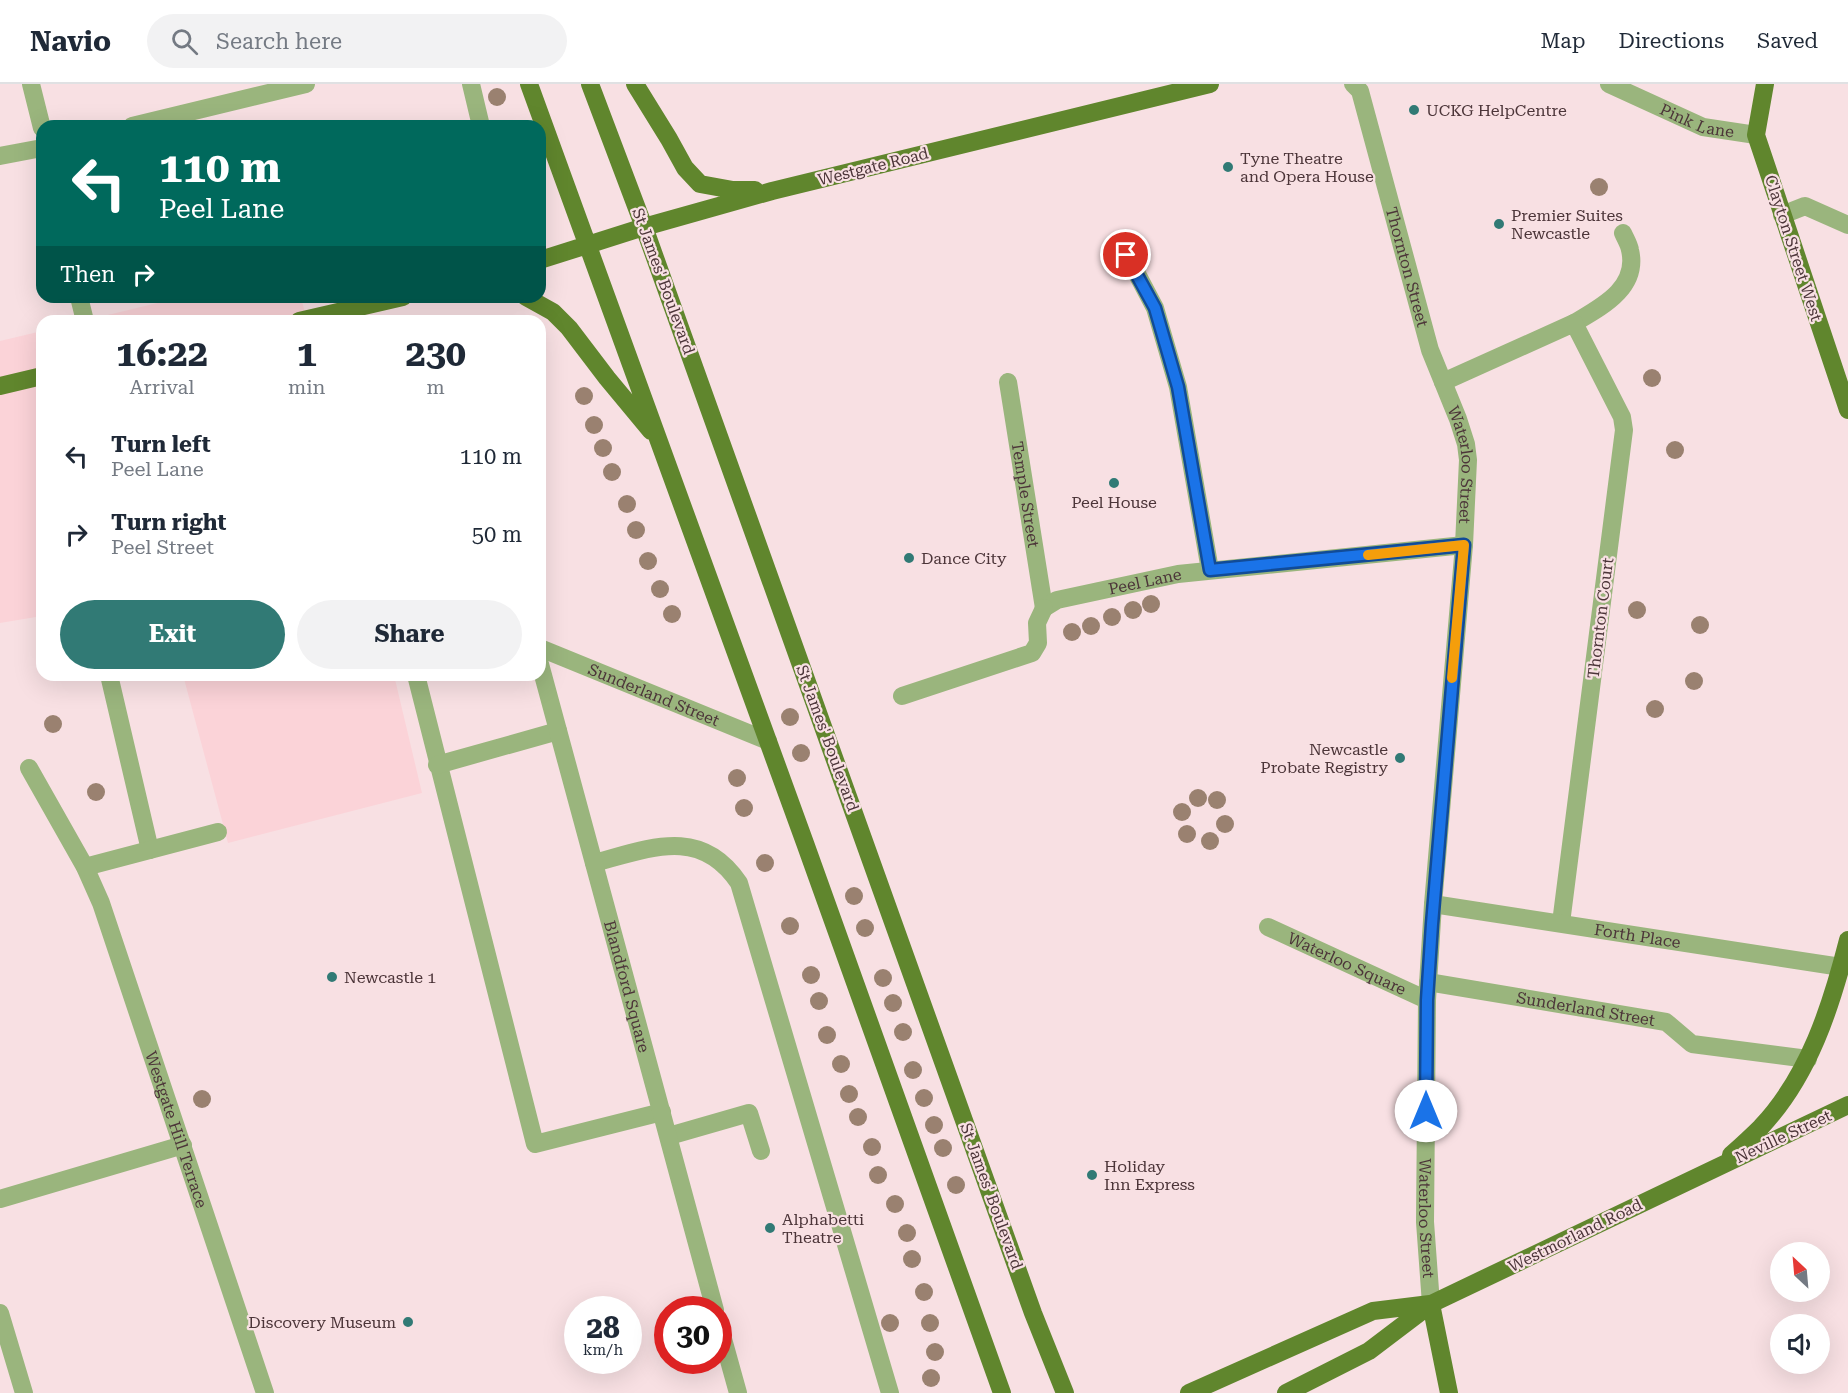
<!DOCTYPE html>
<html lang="en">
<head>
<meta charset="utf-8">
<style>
	:root { --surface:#fff; --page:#f2f2f3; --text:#1f2937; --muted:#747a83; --line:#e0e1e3; --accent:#317a75 }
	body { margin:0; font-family:"Roboto Serif",serif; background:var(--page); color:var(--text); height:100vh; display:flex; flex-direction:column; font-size:22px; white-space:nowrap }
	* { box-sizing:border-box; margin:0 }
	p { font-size:20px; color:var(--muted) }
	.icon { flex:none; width:33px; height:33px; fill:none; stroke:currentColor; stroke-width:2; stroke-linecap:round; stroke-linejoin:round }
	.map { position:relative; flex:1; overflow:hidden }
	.details { position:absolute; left:36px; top:231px; width:510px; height:366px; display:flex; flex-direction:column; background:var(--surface); border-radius:18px; box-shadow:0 6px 24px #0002 }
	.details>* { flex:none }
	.banner { position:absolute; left:36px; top:36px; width:510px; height:183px; border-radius:18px; box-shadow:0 6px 24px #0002; background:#00695c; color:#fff; overflow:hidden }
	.needle { width:39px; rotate:334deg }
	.fabs { position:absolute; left:1770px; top:1158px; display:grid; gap:12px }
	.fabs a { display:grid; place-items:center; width:60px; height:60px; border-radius:50%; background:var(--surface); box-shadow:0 6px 24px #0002; font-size:30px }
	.speed { position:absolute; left:564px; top:1212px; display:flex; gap:12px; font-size:30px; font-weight:700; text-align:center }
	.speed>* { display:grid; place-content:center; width:78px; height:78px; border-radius:50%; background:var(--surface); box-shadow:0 6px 24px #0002; line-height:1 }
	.speed small { font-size:15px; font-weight:400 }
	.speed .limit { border:9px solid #d22; background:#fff; color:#111 }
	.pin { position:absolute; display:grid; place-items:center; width:51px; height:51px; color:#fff; margin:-26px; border:3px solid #fff; border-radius:50%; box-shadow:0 2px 6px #0007 }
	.me { position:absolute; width:66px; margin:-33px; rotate:0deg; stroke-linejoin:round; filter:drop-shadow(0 0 4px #0008) }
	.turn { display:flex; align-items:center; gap:21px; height:126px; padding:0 24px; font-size:27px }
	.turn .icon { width:78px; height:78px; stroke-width:2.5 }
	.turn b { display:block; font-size:42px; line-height:51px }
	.then { display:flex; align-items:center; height:57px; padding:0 24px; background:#0003; gap:12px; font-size:22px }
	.eta { display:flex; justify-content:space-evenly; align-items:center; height:102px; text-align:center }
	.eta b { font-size:36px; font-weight:700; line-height:42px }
	.cta { display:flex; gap:12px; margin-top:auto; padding:12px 24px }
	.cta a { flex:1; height:69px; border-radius:36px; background:var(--accent); color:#fff; font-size:24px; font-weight:700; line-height:69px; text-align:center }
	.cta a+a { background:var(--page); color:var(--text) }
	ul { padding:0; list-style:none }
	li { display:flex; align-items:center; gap:18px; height:78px; padding:0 24px }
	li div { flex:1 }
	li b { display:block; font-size:22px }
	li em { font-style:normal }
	header { display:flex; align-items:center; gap:36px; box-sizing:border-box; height:84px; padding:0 30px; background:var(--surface); border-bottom:2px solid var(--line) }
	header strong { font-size:28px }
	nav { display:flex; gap:33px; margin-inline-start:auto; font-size:21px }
	.search { width:420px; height:54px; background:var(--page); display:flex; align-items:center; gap:15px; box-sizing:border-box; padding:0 21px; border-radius:33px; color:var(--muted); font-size:22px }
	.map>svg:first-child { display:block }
	.built { fill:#fbd3d8 }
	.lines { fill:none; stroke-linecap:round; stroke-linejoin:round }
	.lane { stroke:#9ab57d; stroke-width:18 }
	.street { stroke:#9ab57d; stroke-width:18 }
	.primary { stroke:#60862d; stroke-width:18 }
	.tree { fill:#9a8170 }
	.route-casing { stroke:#114b97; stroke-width:15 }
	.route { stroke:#1a73e8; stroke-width:10 }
	.slow { stroke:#f59e0b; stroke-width:10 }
	.poi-dot { fill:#317a75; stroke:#f8e0e3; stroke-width:2 }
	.labels { text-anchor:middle; stroke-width:4.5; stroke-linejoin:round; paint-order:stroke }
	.poi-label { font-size:16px; fill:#4c3539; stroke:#f8e0e3; text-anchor:start }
	.street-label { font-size:16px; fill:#4c3539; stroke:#f8e0e3 }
</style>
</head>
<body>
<header>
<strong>Navio</strong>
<div class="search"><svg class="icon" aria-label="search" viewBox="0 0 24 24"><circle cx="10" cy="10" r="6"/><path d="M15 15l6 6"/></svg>Search here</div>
<nav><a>Map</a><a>Directions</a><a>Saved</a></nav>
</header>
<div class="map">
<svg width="1848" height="1309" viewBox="0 0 1848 1309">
	<rect width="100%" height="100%" fill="#f8e0e3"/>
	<path class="built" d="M 182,213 L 301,213 L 307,237 L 83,237 Z
		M 42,247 L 42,532 L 0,539 L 0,257 Z
		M 183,591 L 394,591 L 422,709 L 228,759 Z"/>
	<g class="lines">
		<g class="lane">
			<path d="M 31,0 L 42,44"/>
			<path d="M 471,0 L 481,42"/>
			<path d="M 132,42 L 306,0"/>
			<path d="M 0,72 L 42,64"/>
			<path d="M 1127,171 L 1155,224 L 1178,303 L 1210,486"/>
			<path d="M 79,213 L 85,237"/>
			<path d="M 1574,239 C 1601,223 1639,204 1630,166 C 1629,160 1625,154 1623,149"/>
			<path id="s1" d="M 1008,298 L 1044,524"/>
			<path d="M 1443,298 L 1574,239 L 1622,333 L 1624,346 L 1561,839"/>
			<path id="s2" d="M 1044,524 L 1057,516 L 1178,490 L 1464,461"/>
			<path id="s3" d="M 540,564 L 768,657"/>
			<path d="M 416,591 L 535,1060 L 662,1028"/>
			<path d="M 902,612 L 1032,569 L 1038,559 L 1037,539 L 1044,524"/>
			<path d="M 437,681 L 558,647"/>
			<path d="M 594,779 C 650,764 701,742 739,799 L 890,1309"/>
			<path id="s4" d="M 1433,820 L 1841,883"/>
			<path id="s5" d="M 1268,843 L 1427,916"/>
			<path id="s6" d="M 1428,898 L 1666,938 L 1692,960 L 1808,975"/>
			<path d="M 669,1052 L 749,1029 L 761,1067"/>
			<path d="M 0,1115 L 183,1061"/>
			<path d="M 0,1229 L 24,1309"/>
		</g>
		<g class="street">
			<path id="s7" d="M 1353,0 L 1360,7 L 1430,266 L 1458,335 L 1466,360 L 1468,376 L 1464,461 L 1433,820 L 1427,916 L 1425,1138 L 1431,1220"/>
			<path id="s8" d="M 1609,0 L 1703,43 L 1756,51"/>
			<path d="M 1782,131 L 1805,122 L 1848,141"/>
			<path id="s9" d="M 540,580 L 715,1226"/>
			<path d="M 109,591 L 150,766"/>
			<path id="s10" d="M 29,684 L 85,783 L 101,819 L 265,1309"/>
			<path d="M 85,783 L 218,748"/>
			<path d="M 718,1237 L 738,1309"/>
		</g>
		<path class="primary" d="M 529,0 L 805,759 L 1002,1309
			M 590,0 L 644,143 L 1033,1229 L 1065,1309
			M 635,0 L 669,55 L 685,84 L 700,100 L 733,106 L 755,106
			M 1765,0 L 1756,51 L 1848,326
			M 540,176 L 644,143 L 772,107 L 1210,0
			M 526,213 L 553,228 L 569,244 L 607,294 L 651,347
			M 299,237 L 403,213
			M 0,302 L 42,292
			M 1731,1071 C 1741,1062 1751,1053 1761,1043 C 1809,992 1831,923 1848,856
			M 1431,1220 L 1449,1309
			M 1189,1309 L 1373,1227 L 1430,1220
			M 1286,1309 L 1369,1267 L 1431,1220 L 1848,1021"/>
	</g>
	<g class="tree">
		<circle cx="497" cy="13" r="9"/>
		<circle cx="1599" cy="103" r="9"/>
		<circle cx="1652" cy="294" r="9"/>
		<circle cx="584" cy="312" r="9"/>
		<circle cx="594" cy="341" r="9"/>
		<circle cx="603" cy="364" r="9"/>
		<circle cx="1675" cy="366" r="9"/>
		<circle cx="612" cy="388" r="9"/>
		<circle cx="627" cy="420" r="9"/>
		<circle cx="636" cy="446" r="9"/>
		<circle cx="648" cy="477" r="9"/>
		<circle cx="660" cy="505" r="9"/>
		<circle cx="1151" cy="520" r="9"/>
		<circle cx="1133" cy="526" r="9"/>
		<circle cx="1637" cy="526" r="9"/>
		<circle cx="672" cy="530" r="9"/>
		<circle cx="1112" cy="533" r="9"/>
		<circle cx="1700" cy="541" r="9"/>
		<circle cx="1091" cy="542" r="9"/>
		<circle cx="1072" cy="548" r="9"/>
		<circle cx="1694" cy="597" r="9"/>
		<circle cx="1655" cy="625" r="9"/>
		<circle cx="790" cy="633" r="9"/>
		<circle cx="53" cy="640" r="9"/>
		<circle cx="801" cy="669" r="9"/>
		<circle cx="737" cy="694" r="9"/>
		<circle cx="96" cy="708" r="9"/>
		<circle cx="1198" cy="714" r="9"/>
		<circle cx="1217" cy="716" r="9"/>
		<circle cx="744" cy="724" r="9"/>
		<circle cx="1182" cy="728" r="9"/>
		<circle cx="1225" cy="740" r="9"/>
		<circle cx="1187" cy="750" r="9"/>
		<circle cx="1210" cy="757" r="9"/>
		<circle cx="765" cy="779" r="9"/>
		<circle cx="854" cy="812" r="9"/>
		<circle cx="790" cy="842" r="9"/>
		<circle cx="865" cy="844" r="9"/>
		<circle cx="811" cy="891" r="9"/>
		<circle cx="883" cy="894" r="9"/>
		<circle cx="819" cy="917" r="9"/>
		<circle cx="893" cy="919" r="9"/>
		<circle cx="903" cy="948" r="9"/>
		<circle cx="827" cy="951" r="9"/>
		<circle cx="841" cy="980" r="9"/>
		<circle cx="913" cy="986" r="9"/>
		<circle cx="849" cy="1010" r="9"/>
		<circle cx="924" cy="1014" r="9"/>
		<circle cx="202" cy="1015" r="9"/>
		<circle cx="858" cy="1033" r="9"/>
		<circle cx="934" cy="1041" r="9"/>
		<circle cx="872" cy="1063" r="9"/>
		<circle cx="943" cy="1064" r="9"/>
		<circle cx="878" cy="1091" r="9"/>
		<circle cx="956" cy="1101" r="9"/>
		<circle cx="895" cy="1120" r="9"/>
		<circle cx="907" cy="1149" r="9"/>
		<circle cx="912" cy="1175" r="9"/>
		<circle cx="924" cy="1208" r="9"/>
		<circle cx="890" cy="1239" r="9"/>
		<circle cx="930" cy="1239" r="9"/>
		<circle cx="935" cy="1268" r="9"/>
		<circle cx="931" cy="1294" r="9"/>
	</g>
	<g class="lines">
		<g class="route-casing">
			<path id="route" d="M 1126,171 L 1155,224 L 1178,303 L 1210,486 L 1464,461 L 1432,840 L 1427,916 L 1426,1027"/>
		</g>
		<use href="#route" class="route"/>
		<path class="slow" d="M 1368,471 L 1464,461 L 1452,594"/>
	</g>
	<g class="poi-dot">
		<circle cx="1414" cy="26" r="6"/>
		<circle cx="1228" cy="83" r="6"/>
		<circle cx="1499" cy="140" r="6"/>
		<circle cx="1114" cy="399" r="6"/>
		<circle cx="909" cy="474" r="6"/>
		<circle cx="1400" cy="674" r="6"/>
		<circle cx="332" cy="893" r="6"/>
		<circle cx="1092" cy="1091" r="6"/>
		<circle cx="770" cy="1144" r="6"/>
		<circle cx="408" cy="1238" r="6"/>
	</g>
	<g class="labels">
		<g class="poi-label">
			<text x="1426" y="32">UCKG HelpCentre</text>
			<text x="1240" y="80">Tyne Theatre<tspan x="1240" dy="18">and Opera House</tspan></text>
			<text x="1511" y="137">Premier Suites<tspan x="1511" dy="18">Newcastle</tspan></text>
			<text x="1114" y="424" text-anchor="middle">Peel House</text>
			<text x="921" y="480">Dance City</text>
			<text x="1388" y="671" text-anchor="end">Newcastle<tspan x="1388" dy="18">Probate Registry</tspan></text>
			<text x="344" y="899">Newcastle 1</text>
			<text x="1104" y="1088">Holiday<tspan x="1104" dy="18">Inn Express</tspan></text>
			<text x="782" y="1141">Alphabetti<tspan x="782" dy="18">Theatre</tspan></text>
			<text x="396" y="1244" text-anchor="end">Discovery Museum</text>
		</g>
		<g class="street-label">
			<text dy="6" stroke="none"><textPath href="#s8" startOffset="96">Pink Lane</textPath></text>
			<text transform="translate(873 82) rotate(-14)" y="6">Westgate Road</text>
			<text transform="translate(1794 164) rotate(72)" y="6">Clayton Street West</text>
			<text dy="6" stroke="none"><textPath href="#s7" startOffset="192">Thornton Street</textPath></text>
			<text transform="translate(664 197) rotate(70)" y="6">St James' Boulevard</text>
			<text dy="6" stroke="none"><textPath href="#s7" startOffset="399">Waterloo Street</textPath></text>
			<text dy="6" stroke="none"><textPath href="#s1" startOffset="114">Temple Street</textPath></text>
			<text dy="6" stroke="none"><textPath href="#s2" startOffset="105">Peel Lane</textPath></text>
			<text transform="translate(1600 534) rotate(-83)" y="6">Thornton Court</text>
			<text dy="6" stroke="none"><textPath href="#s3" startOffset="123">Sunderland Street</textPath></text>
			<text transform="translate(828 654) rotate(70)" y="6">St James' Boulevard</text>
			<text dy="6" stroke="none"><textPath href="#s4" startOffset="207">Forth Place</textPath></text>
			<text dy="6" stroke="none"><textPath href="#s5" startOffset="87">Waterloo Square</textPath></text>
			<text dy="6" stroke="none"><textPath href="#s9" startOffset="334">Blandford Square</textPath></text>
			<text dy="6" stroke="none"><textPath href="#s6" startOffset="160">Sunderland Street</textPath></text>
			<text dy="6" stroke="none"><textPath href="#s10" startOffset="392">Westgate Hill Terrace</textPath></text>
			<text transform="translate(1783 1052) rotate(-25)" y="6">Neville Street</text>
			<text transform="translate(992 1112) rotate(70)" y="6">St James' Boulevard</text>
			<text dy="6" stroke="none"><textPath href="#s7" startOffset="1155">Waterloo Street</textPath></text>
			<text transform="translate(1575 1151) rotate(-26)" y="6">Westmorland Road</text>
		</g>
	</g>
</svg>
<div class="fabs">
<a><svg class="needle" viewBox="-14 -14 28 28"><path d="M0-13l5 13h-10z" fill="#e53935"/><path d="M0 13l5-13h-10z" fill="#747a83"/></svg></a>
<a><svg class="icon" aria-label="sound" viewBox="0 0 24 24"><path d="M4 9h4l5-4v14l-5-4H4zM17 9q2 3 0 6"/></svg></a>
</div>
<div class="speed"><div>28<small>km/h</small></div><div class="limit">30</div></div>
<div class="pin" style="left:1126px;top:171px;background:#d93025"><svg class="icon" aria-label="arrive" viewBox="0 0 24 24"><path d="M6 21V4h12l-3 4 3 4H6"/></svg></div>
<svg class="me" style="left:1426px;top:1027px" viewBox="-20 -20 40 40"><circle r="19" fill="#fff"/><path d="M0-13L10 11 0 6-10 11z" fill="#1a73e8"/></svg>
<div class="banner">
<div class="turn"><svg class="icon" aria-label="left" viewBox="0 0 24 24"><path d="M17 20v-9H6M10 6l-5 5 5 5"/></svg><div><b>110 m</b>Peel Lane</div></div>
<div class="then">Then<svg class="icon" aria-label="right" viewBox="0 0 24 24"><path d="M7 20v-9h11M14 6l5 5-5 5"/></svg></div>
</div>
<section class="details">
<div class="eta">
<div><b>16:22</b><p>Arrival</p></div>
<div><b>1</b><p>min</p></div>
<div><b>230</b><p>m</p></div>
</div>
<ul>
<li><svg class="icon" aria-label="left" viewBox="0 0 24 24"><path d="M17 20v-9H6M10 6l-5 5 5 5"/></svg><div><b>Turn left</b><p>Peel Lane</p></div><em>110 m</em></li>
<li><svg class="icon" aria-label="right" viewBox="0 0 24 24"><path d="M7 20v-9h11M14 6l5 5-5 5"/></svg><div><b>Turn right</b><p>Peel Street</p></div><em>50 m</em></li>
</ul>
<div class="cta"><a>Exit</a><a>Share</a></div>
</section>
</div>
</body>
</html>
